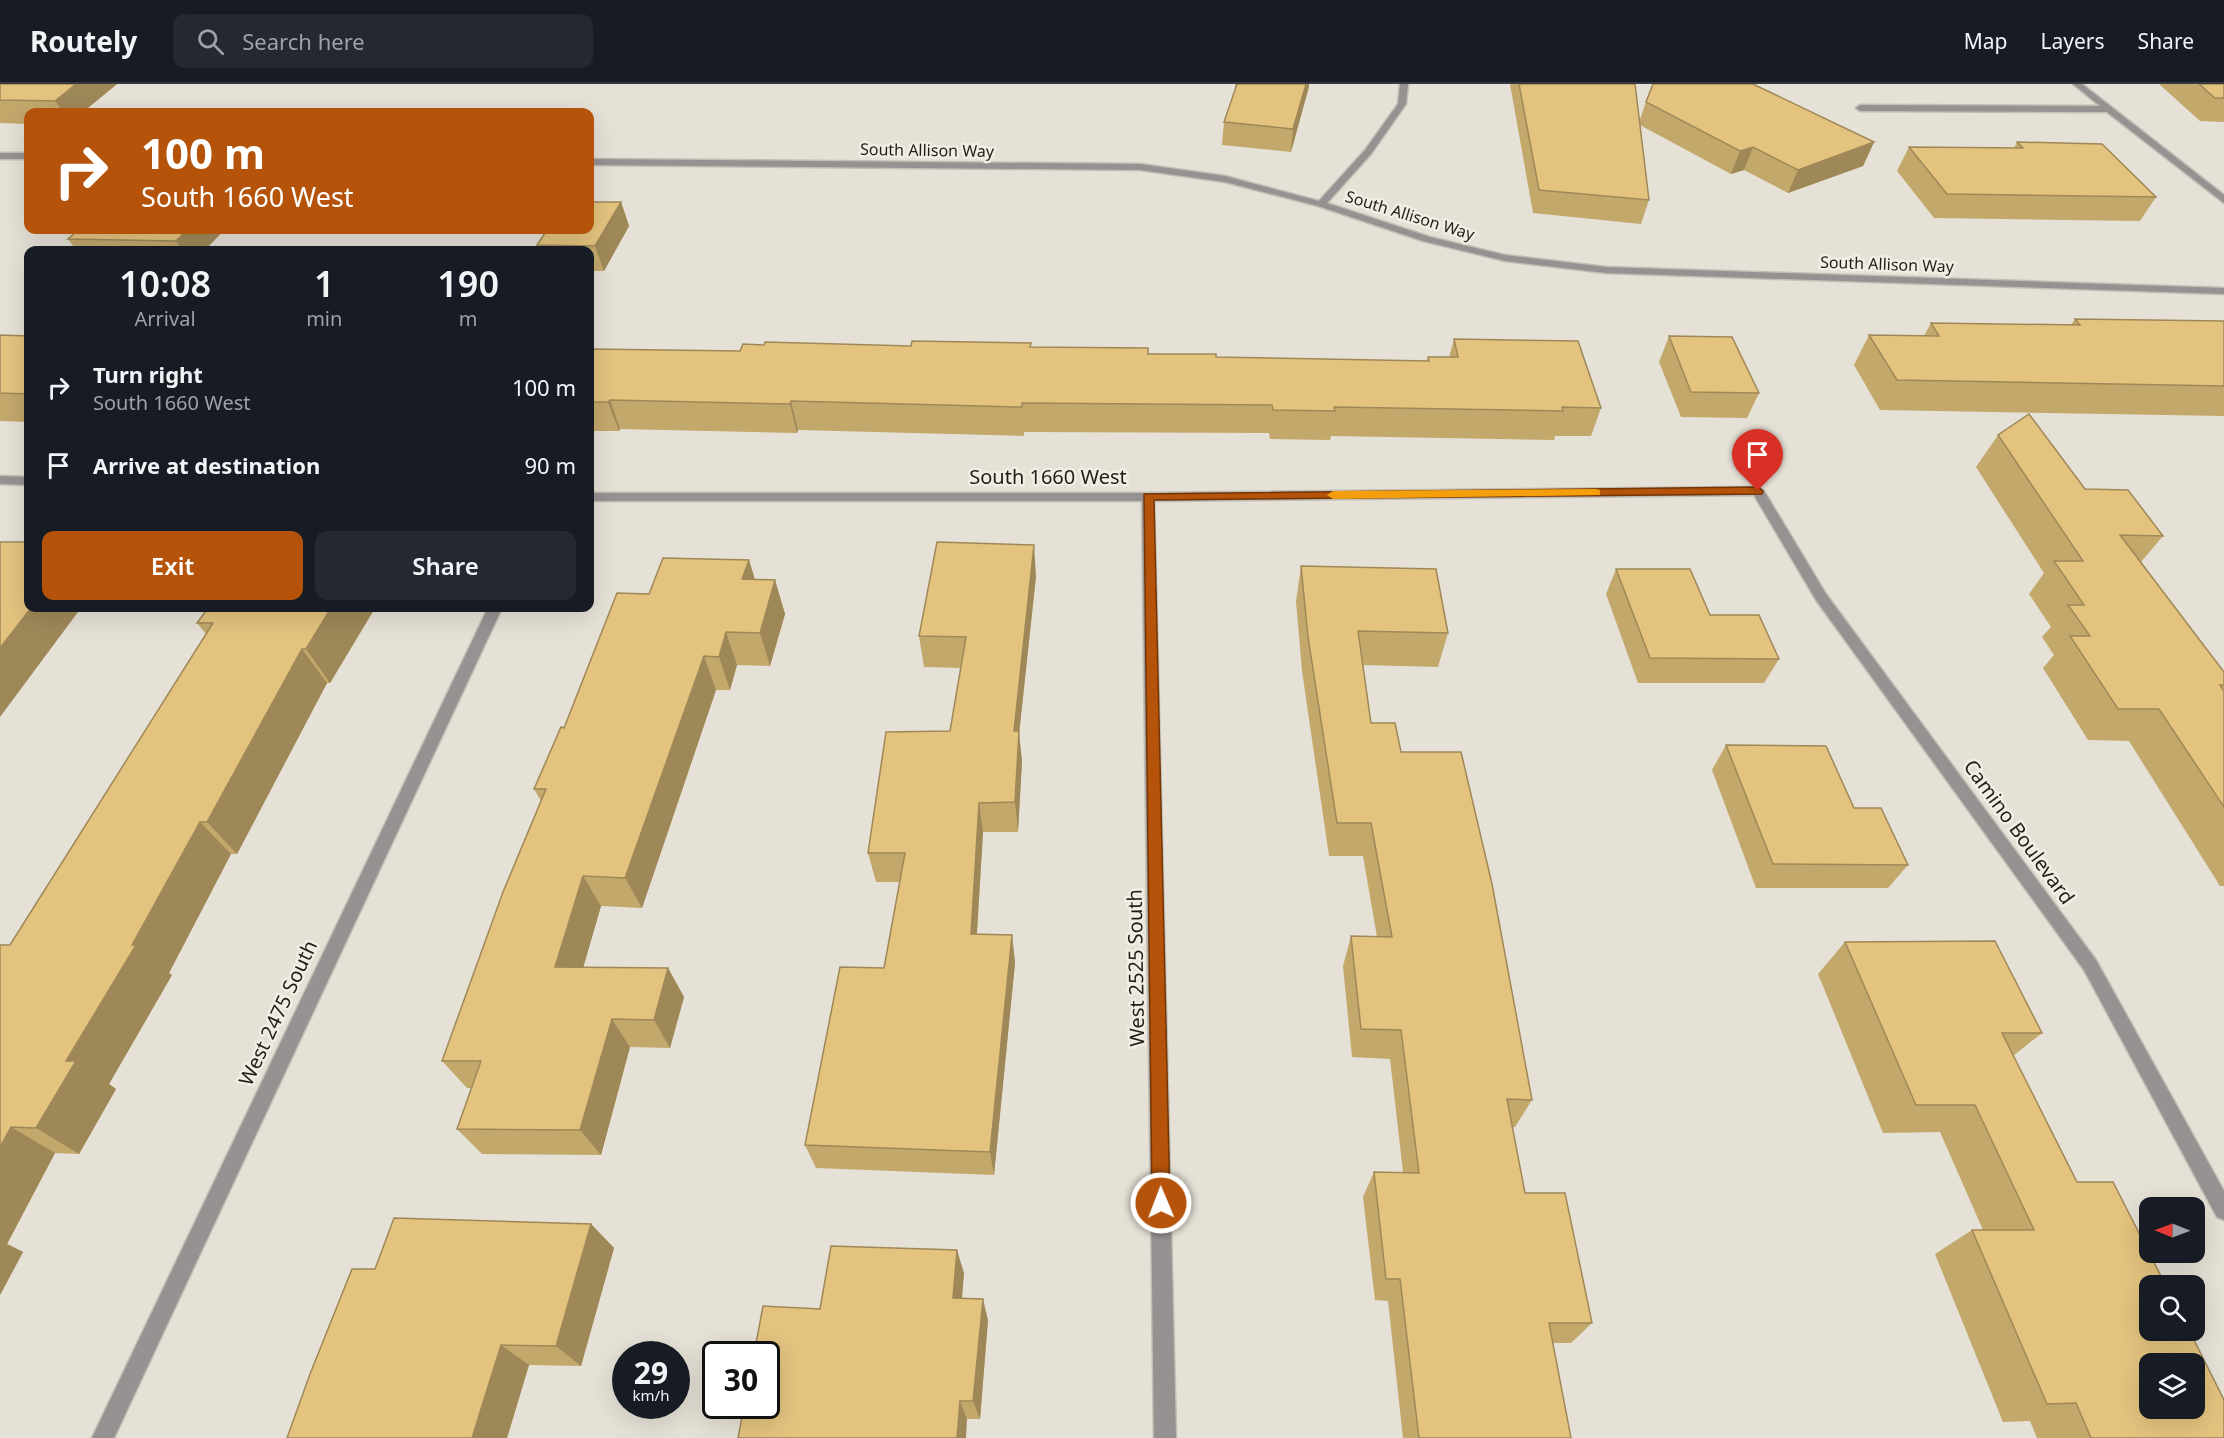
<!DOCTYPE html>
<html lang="en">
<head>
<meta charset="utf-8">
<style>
	:root { --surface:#171b24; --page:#242831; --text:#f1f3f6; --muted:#9ea1a6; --line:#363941; --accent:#b45309 }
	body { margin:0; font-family:"Noto Sans",sans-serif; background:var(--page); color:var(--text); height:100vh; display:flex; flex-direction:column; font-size:22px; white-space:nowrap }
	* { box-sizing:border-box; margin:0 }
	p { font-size:20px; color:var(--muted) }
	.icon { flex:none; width:33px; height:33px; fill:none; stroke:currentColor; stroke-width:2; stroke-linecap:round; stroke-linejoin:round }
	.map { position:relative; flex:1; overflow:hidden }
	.drawer { position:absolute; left:24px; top:162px; width:570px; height:366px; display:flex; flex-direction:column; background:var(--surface); border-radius:12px; box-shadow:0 6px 24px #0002 }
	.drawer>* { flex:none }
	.guide { position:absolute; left:24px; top:24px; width:570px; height:126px; border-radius:12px; box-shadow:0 6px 24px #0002; background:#b45309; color:#fff; overflow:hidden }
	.needle { width:39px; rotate:271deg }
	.tools { position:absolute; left:2139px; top:1113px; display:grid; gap:12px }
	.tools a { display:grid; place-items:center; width:66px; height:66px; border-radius:12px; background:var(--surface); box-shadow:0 6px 24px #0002; font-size:30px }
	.speed { position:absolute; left:612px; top:1257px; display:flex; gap:12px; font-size:30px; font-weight:700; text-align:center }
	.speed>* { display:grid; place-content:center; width:78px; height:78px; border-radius:50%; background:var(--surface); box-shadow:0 6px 24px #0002; line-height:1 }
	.speed small { font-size:15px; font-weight:400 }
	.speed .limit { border:3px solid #111; border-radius:9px; background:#fff; color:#111 }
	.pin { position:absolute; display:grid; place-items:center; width:51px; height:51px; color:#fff; margin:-62px -26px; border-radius:50% 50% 50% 0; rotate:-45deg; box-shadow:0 0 6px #0007 }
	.pin .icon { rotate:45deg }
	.me { position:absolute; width:66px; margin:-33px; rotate:359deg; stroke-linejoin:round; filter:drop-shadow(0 0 4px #0008) }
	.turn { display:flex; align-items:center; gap:21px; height:126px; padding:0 18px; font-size:27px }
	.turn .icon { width:78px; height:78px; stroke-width:2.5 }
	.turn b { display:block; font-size:42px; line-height:51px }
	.eta { display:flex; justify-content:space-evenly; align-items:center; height:102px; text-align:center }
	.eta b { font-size:36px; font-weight:600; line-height:42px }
	.button { display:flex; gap:12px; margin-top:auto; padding:12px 18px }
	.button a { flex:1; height:69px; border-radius:12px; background:var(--accent); color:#fff; font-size:24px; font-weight:600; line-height:69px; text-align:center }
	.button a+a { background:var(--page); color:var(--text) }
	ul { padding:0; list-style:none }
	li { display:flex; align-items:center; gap:18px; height:78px; padding:0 18px }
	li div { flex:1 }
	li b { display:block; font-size:22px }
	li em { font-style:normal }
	header { display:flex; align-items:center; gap:36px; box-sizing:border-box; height:84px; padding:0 30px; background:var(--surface); border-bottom:2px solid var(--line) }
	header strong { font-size:28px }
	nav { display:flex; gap:33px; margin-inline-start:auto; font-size:21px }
	.search { width:420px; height:54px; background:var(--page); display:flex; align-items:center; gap:15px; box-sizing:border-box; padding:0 21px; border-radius:12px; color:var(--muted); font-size:22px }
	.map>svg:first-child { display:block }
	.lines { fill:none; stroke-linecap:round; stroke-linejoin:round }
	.minor-casing { stroke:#c2beb4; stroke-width:3 }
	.minor { fill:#979192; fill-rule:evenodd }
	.wall { fill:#c3a86c }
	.shaded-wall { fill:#9f8858 }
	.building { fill:#e3c37e; stroke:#9f8858; stroke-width:1.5; fill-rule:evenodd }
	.route { fill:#b45309; stroke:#753606; stroke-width:1.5 }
	.slow { fill:#f59e0b }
	.labels { text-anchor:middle; stroke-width:5; stroke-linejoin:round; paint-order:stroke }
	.far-street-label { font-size:16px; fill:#201e1a; stroke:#f3eee3 }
	.street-label { font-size:20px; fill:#201e1a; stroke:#f3eee3 }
</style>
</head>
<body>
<header>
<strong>Routely</strong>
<div class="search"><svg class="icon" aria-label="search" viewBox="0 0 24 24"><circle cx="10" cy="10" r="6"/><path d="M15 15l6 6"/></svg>Search here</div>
<nav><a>Map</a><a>Layers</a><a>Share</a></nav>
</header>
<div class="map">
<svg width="2224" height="1354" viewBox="0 0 2224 1354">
	<rect width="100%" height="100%" fill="#e6e1d6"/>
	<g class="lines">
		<g class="minor-casing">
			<path id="minor" d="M 1400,0 L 1408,0 L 1406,20 L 1371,70 L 1327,119 L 1430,153 L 1505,171 L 1606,183 L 2224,204 L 2224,210 L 1606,189 L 1505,177 L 1423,157 L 1318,122 L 1225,98 L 1140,86 L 590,81 L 590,75 L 1140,80 L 1225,92 L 1319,117 L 1365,66 L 1398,20 Z
				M 2073,0 L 2082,0 L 2224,111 L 2224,119 L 2107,28 L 1860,27 L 1856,24 L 1860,21 L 2100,22 Z
				M 0,69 L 28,69 L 28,75 L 0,75 Z
				M 0,392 L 28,393 L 28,401 L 0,400 Z
				M 1758,403 L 1764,407 L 1826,510 L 2096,876 L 2224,1107 L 2224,1136 L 2217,1133 L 2084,886 L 1816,516 L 1754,411 L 1154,417 L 1176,1354 L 1154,1354 L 1142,417 L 590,417 L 590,409 L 1148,409 Z
				M 488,524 L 502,524 L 114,1354 L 92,1354 Z"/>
		</g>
		<use href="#minor" class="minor"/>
	</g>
	<path class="wall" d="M 0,0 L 117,0 L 83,28 L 28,28 L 28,40 L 0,39 Z
		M 1235,0 L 1309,0 L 1291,68 L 1222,61 L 1224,38 L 1235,6 Z
		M 1510,0 L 1635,0 L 1639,38 L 1646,18 L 1874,58 L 1863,82 L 1788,109 L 1744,86 L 1731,90 L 1640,41 L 1649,116 L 1641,140 L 1533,129 Z
		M 2159,0 L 2224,0 L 2224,38 L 2200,37 Z
		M 2017,58 L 2156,113 L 2140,137 L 1934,134 L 1897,87 L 1909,63 L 2014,64 Z
		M 621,118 L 629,142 L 604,187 L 590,187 L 590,166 L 539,166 L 537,161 Z
		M 224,146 L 205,166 L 76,166 L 68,155 Z
		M 2075,235 L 2224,237 L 2224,332 L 1880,326 L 1854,281 L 1869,251 L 1924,252 L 1931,239 L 2071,241 Z
		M 0,251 L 28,252 L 28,338 L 0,337 Z
		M 1669,252 L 1759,309 L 1747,334 L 1681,333 L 1659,278 Z
		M 1454,255 L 1601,324 L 1591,352 L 1555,352 L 1554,356 L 1331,352 L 1330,356 L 1270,355 L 1269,349 L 1024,348 L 1024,352 L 798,346 L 797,349 L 620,345 L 619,347 L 590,347 L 590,265 L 740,267 L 1031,259 L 1031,263 L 1216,273 L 1427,277 L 1428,273 L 1449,273 Z
		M 1998,351 L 2163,452 L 2141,478 L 2224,588 L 2224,802 L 2220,802 L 2129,657 L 2088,656 L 2043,584 L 2054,571 L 2042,553 L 2051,543 L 2029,510 L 2044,489 L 1976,383 Z
		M 749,476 L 755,496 L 775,496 L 785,530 L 770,582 L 737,581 L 730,606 L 716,606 L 642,824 L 601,822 L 583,883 L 668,884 L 684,913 L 670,964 L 630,963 L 601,1071 L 482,1070 L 457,1045 L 472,1004 L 467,1004 L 442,977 L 541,717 L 534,705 L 649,510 Z
		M 1301,482 L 1448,549 L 1438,583 L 1363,581 L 1371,639 L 1401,668 L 1532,1016 L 1515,1043 L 1512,1043 L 1525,1109 L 1592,1239 L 1571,1259 L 1553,1259 L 1571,1354 L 1403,1354 L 1388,1217 L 1375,1216 L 1363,1113 L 1374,1088 L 1403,1088 L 1390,975 L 1352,973 L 1343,882 L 1351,852 L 1377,853 L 1363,772 L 1329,772 L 1302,587 L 1296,517 Z
		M 1616,485 L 1710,531 L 1779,575 L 1764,599 L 1638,599 L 1606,510 Z
		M 1036,492 L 1019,650 L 1022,677 L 1018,748 L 983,748 L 977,850 L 1012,851 L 1015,879 L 994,1091 L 816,1084 L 805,1061 L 884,884 L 900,798 L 876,798 L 868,769 L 950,647 L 961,584 L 924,583 L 919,552 Z
		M 375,524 L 330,599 L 327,599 L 237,770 L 231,770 L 169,889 L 172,891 L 109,1000 L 116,1005 L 79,1070 L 55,1069 L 7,1160 L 23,1168 L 0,1211 L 0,861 L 10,861 L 206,550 L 197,539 Z
		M 1726,661 L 1854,724 L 1908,781 L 1888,804 L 1756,804 L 1712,686 Z
		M 1845,858 L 2042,949 L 2013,972 L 2077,1098 L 2224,1354 L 2037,1354 L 2030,1337 L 2003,1338 L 1935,1170 L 1972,1146 L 1983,1146 L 1940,1048 L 1883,1049 L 1818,890 Z
		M 591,1140 L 614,1164 L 581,1282 L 529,1281 L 507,1354 L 287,1354 L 375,1185 Z
		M 964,1189 L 962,1214 L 988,1236 L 980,1335 L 967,1335 L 820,1225 Z"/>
	<path class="shaded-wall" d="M 76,0 L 117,0 L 83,28 L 63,28 L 55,17 Z
		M 1306,0 L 1309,0 L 1309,3 L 1291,68 L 1293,45 Z
		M 1874,58 L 1863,82 L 1788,109 L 1798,86 Z
		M 1753,63 L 1744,86 L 1731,90 L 1740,67 Z
		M 621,118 L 629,142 L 604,187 L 595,162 Z
		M 187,146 L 224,146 L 205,166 L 182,166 L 176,157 Z
		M 610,316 L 620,345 L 619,347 L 608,318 Z
		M 791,317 L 798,346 L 797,349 L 790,320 Z
		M 1034,461 L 1036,492 L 1019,650 L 1022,677 L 1018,748 L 1015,718 L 1014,647 Z
		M 749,476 L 759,509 L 742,495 Z
		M 775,496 L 785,530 L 770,582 L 760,549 Z
		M 31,524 L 81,524 L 0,633 L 0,564 Z
		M 331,524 L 375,524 L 330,599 L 306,565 Z
		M 726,548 L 737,581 L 730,606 L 719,573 Z
		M 302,565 L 327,599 L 237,770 L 207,738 Z
		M 704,572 L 716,606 L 642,824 L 625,794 Z
		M 979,719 L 983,748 L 975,878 L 971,850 Z
		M 200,738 L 231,770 L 169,889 L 172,891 L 109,1000 L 116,1005 L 79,1070 L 36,1044 L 66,977 Z
		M 583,792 L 601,822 L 575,912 L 555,883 Z
		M 1012,851 L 1015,879 L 994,1091 L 990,1068 Z
		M 668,884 L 684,913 L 670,964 L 654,936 Z
		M 612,935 L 630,963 L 601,1071 L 580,1046 Z
		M 11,1043 L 55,1069 L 7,1160 L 23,1168 L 0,1211 L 0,1063 Z
		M 591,1140 L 614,1164 L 581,1282 L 556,1262 Z
		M 957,1166 L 964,1189 L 960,1236 L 953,1214 Z
		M 983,1215 L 988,1236 L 980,1335 L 973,1317 Z
		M 501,1261 L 529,1281 L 507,1354 L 472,1354 Z
		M 960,1317 L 967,1335 L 966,1354 L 957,1354 Z"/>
	<path class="building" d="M 0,0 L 76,0 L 55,17 L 0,16 Z
		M 1237,0 L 1306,0 L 1293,45 L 1224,38 Z
		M 1519,0 L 1635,0 L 1649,116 L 1539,106 Z
		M 1653,0 L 1753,0 L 1874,58 L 1798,86 L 1753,63 L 1740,67 L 1646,18 Z
		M 2199,0 L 2224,0 L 2224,14 L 2215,14 Z
		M 2017,58 L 2102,60 L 2156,113 L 1947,110 L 1909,63 L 2023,64 Z
		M 590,118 L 621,118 L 595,162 L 537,161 L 547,146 L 590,146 Z
		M 78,146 L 187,146 L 176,157 L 68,155 Z
		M 2075,235 L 2224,237 L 2224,302 L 1897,296 L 1869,251 L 1939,252 L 1931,239 L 2080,241 Z
		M 0,251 L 28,252 L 28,310 L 0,309 Z
		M 1669,252 L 1732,253 L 1759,309 L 1691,308 Z
		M 1454,255 L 1578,257 L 1601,324 L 1562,323 L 1563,327 L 1334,323 L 1335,327 L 1273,326 L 1272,321 L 1022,319 L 1022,323 L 791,317 L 790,320 L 610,316 L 608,318 L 590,318 L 590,265 L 740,267 L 743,260 L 764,261 L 765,258 L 911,262 L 912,257 L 1031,259 L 1030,263 L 1148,264 L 1148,270 L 1216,270 L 1216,273 L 1429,277 L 1428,273 L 1458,273 Z
		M 2029,330 L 2085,405 L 2128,406 L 2163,452 L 2120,451 L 2224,588 L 2224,601 L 2220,601 L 2224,607 L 2224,723 L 2159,625 L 2118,625 L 2070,552 L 2090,552 L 2068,521 L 2084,521 L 2054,477 L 2083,477 L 1998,351 Z
		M 0,458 L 28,458 L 28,524 L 31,524 L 0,564 Z
		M 937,458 L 1034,461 L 1014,647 L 1019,647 L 1015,718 L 979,719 L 971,850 L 1012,851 L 990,1068 L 805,1061 L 840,883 L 884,884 L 905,769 L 868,769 L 886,648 L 950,647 L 966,553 L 919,552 Z
		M 663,474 L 749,476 L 742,495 L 775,496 L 760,549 L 726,548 L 719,573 L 704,572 L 625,794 L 583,792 L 555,883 L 668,884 L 654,936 L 612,935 L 580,1046 L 457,1045 L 481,977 L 442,977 L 503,808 L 546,705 L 534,705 L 561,643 L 564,644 L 617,509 L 649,510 Z
		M 1301,482 L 1436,485 L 1448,549 L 1358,547 L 1371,639 L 1395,639 L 1401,668 L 1461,668 L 1492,800 L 1532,1016 L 1507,1015 L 1525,1109 L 1565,1109 L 1592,1239 L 1549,1239 L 1571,1354 L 1419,1354 L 1400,1195 L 1386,1195 L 1374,1088 L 1419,1089 L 1401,946 L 1361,945 L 1351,852 L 1392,853 L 1371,739 L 1337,739 L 1308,553 Z
		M 1616,485 L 1690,485 L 1710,531 L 1759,531 L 1779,575 L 1650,574 Z
		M 208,524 L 331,524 L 306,565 L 302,565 L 207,738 L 200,738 L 132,861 L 136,861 L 66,977 L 76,977 L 36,1044 L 11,1043 L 0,1063 L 0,861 L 10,861 L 213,539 L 197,539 Z
		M 1726,661 L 1826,662 L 1854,724 L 1881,724 L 1908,781 L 1773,780 Z
		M 1995,857 L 2042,949 L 2002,949 L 2077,1098 L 2113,1098 L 2166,1202 L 2150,1202 L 2150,1246 L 2189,1246 L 2224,1316 L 2224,1354 L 2091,1354 L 2076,1319 L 2047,1320 L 1972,1146 L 2034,1146 L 1975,1021 L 1916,1021 L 1845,858 ZM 2150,1280 L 2194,1280 L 2194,1324 L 2150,1324 Z
		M 394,1134 L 591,1140 L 556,1262 L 501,1261 L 472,1354 L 287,1354 L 310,1290 L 352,1185 L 375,1185 Z
		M 831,1162 L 957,1166 L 953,1214 L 983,1215 L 973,1317 L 960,1317 L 957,1354 L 738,1354 L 744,1322 L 766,1322 L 766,1270 L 754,1270 L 763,1222 L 820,1225 Z"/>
	<path class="route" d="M 1758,403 L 1763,407 L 1762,410 L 1154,416 L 1170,1119 L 1167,1126 L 1161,1128 L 1155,1126 L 1152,1119 L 1144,410 Z"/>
	<path class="slow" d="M 1596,405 L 1600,406 L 1600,411 L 1333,415 L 1327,411 L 1333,407 Z"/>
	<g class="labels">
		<g class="far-street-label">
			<text transform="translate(927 66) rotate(1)" y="6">South Allison Way</text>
			<text transform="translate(1410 131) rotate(17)" y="6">South Allison Way</text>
			<text transform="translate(1887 180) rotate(2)" y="6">South Allison Way</text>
		</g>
		<g class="street-label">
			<text x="1048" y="400">South 1660 West</text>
			<text transform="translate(2019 748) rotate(54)" y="7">Camino Boulevard</text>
			<text transform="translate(1136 884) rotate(-91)" y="7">West 2525 South</text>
			<text transform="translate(278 929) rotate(-65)" y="7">West 2475 South</text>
		</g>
	</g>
</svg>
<div class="tools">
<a><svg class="needle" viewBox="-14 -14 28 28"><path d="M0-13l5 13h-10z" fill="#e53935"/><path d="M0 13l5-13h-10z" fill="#9ea1a6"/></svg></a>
<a><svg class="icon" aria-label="search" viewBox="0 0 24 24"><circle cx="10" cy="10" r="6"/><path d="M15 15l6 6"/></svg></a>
<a><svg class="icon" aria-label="layers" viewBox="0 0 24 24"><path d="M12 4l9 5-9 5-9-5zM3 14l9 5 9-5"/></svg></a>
</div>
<div class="speed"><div>29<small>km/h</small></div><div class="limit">30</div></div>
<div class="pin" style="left:1758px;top:407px;background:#d93025"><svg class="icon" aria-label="arrive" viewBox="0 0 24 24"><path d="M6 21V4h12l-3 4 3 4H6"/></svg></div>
<svg class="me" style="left:1161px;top:1119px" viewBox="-20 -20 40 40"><circle r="17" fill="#b45309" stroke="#fff" stroke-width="3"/><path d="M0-11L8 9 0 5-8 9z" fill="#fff"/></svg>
<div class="guide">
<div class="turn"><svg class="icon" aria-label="right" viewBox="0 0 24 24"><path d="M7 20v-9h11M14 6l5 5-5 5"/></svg><div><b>100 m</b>South 1660 West</div></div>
</div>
<section class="drawer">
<div class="eta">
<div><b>10:08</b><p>Arrival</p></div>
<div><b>1</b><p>min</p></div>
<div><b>190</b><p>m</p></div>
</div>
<ul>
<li><svg class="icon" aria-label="right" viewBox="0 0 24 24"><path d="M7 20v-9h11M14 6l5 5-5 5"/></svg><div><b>Turn right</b><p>South 1660 West</p></div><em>100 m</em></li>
<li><svg class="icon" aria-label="arrive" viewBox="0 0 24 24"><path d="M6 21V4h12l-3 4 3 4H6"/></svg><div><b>Arrive at destination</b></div><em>90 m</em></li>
</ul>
<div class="button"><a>Exit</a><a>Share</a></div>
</section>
</div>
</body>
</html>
